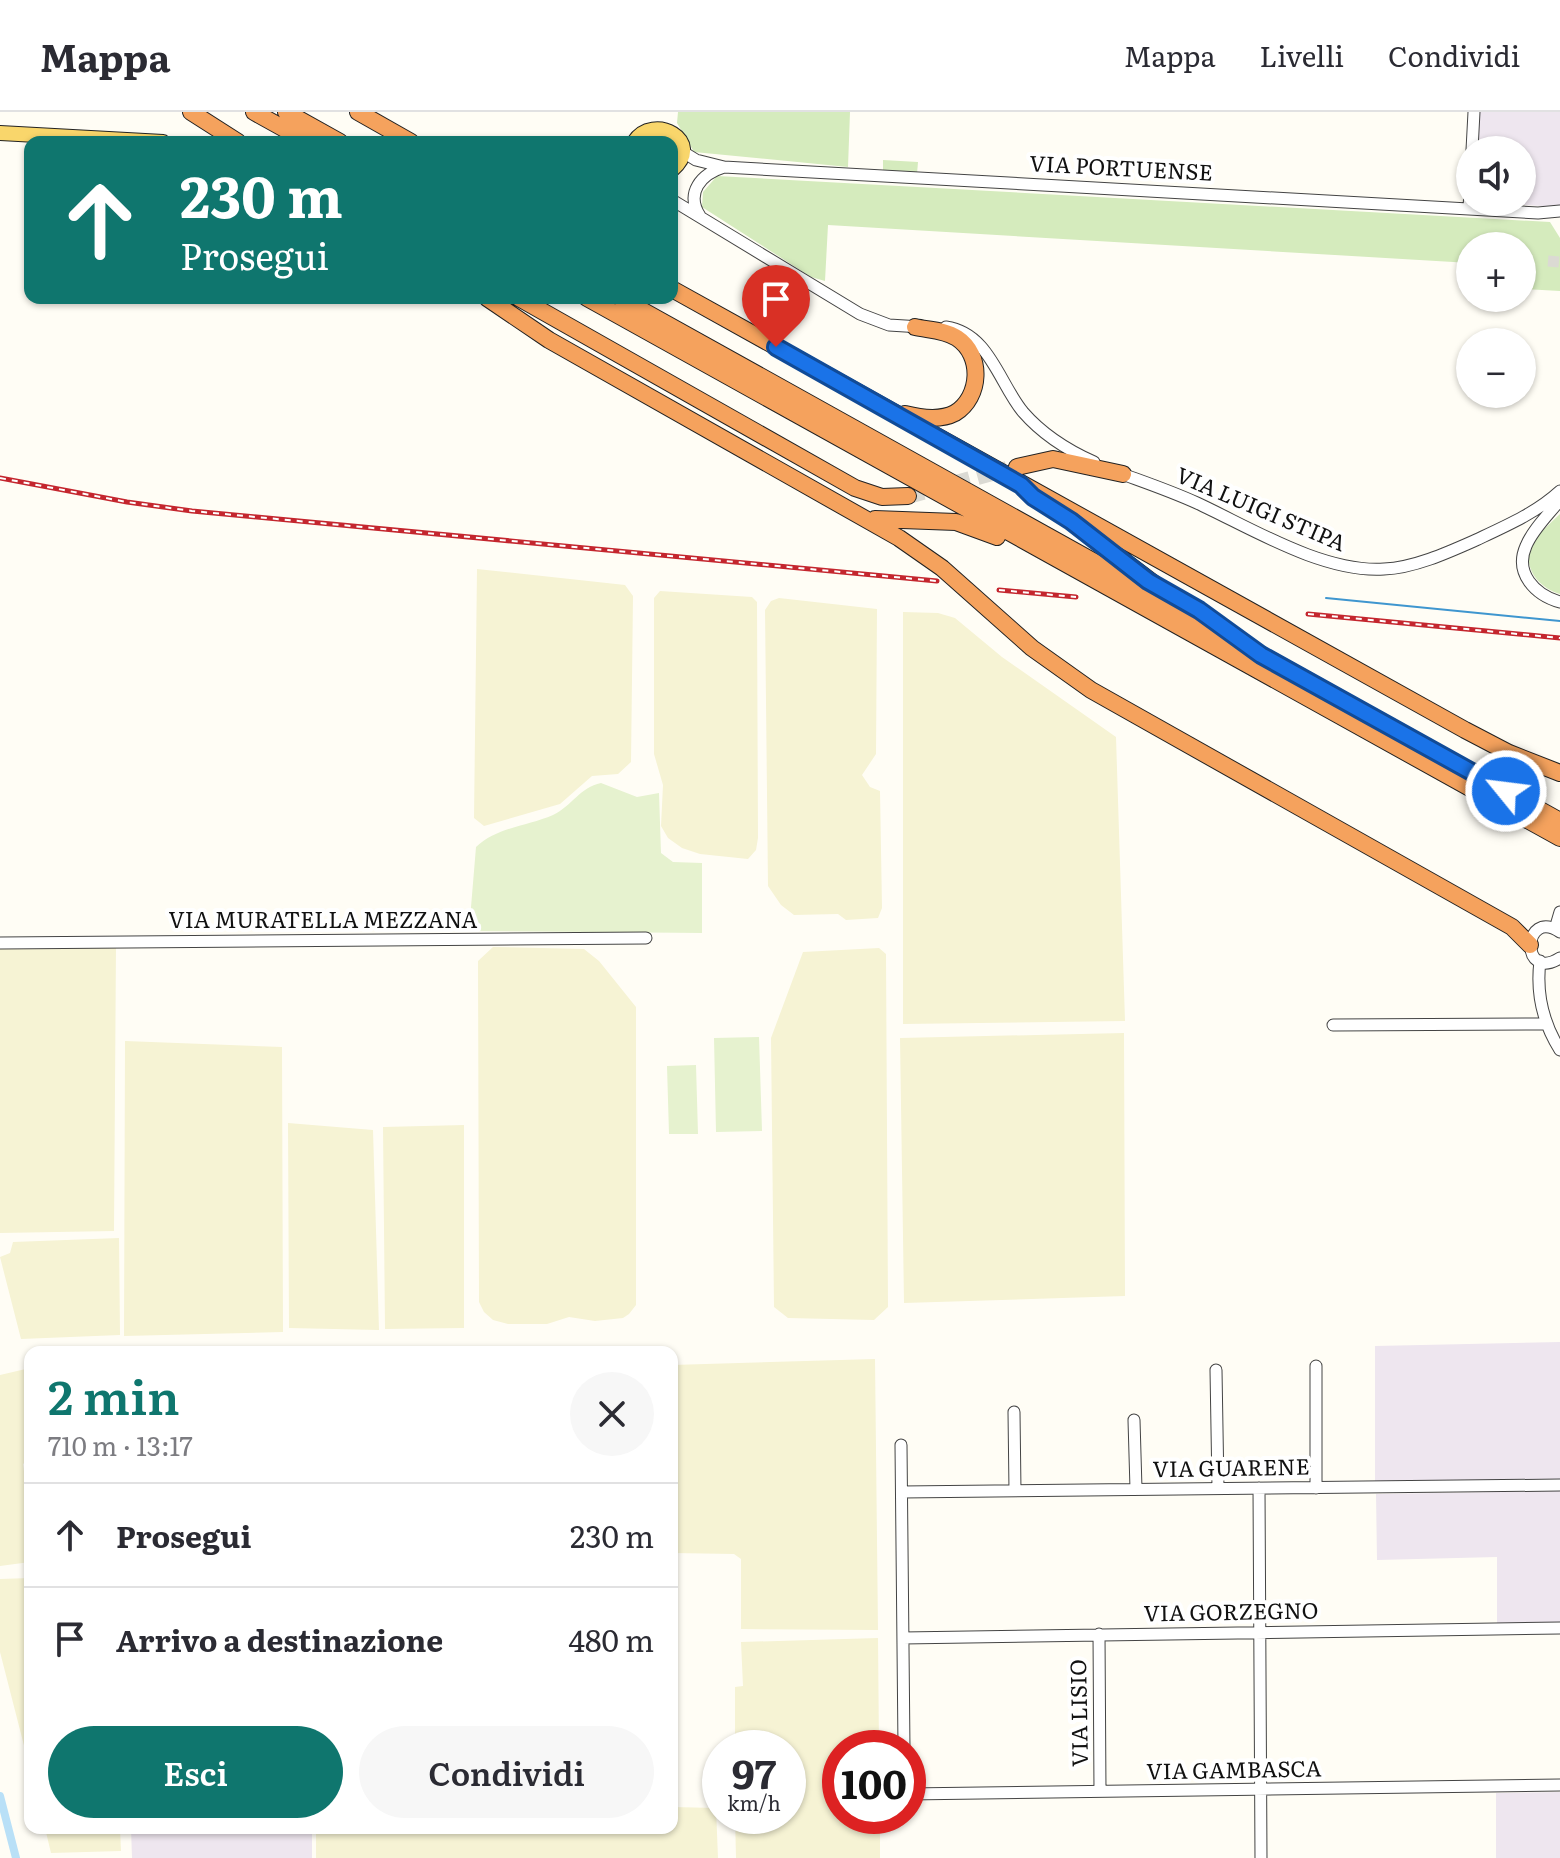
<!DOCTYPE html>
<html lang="it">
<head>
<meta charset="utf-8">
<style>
	:root { --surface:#fff; --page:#f7f7f7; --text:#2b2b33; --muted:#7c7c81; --line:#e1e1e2; --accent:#0f766e }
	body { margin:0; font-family:Literata,serif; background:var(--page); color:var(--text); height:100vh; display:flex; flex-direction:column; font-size:30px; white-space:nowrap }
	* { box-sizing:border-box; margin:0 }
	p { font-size:26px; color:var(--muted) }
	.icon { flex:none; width:44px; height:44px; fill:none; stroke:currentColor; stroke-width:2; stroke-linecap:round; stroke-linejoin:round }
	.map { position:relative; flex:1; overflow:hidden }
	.drawer { position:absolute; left:24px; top:1234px; width:654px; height:488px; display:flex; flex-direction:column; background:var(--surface); border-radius:16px; box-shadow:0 2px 6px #0004 }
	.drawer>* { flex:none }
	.hud { position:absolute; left:24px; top:24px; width:654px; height:168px; border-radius:16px; box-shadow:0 2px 6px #0004; background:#0f766e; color:#fff; overflow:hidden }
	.fabs { position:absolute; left:1456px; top:24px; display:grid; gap:16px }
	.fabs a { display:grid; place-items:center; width:80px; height:80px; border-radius:50%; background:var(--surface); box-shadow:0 2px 6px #0004; font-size:40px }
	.speed { position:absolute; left:702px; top:1618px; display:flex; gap:16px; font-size:40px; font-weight:700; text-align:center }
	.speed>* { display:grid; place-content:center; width:104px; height:104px; border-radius:50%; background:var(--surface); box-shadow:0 2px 6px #0004; line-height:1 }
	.speed small { font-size:20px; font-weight:400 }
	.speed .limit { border:12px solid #d22; background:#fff; color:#111 }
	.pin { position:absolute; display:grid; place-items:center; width:68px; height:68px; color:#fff; margin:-82px -34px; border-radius:50% 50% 50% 0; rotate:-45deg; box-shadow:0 0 8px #0007 }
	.pin .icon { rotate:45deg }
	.me { position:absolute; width:88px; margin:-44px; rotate:299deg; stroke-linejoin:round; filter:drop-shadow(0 0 6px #0008) }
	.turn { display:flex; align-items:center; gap:28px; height:168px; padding:0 24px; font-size:36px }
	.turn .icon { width:104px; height:104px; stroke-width:2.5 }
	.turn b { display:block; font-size:56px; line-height:68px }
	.round { display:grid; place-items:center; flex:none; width:84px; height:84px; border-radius:42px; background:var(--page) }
	.head { display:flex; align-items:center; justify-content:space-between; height:136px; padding:0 24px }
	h1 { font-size:48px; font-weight:600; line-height:60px; color:var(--accent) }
	.cta { display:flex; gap:16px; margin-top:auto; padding:16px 24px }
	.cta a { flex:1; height:92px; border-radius:48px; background:var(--accent); color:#fff; font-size:32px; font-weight:600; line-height:92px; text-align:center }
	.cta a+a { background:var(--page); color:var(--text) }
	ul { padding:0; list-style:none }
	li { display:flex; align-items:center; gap:24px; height:104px; padding:0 24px; border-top:2px solid var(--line) }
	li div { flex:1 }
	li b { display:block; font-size:30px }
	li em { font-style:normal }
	header { display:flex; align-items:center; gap:48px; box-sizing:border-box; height:112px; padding:0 40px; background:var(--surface); border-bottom:2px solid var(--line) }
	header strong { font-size:38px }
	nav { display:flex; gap:44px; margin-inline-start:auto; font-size:28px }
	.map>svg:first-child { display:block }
	.industrial { fill:#eee6ef }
	.farmland { fill:#f6f3d4 }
	.green { fill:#d5ebbd }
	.pitch { fill:#e6f2cf }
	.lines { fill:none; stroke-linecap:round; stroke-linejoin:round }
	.stream { stroke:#3f96cf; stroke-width:2 }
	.canal { stroke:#b9e0f7; stroke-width:8 }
	.minor-tunnel { stroke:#dbdad3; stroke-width:11; stroke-dasharray:11 5.5; stroke-linecap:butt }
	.highway-tunnel { stroke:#dbdad3; stroke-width:16; stroke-dasharray:16 8; stroke-linecap:butt }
	.minor-casing { stroke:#444; stroke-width:13 }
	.major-casing { stroke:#222; stroke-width:16 }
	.highway-casing { stroke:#222; stroke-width:18 }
	.minor { stroke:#fff; stroke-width:11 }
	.major { stroke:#f9d66b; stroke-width:14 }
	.highway { stroke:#f5a25d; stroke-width:16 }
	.rail-casing { stroke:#c4262e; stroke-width:5 }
	.rail { stroke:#fff; stroke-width:2; stroke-dasharray:6; stroke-linecap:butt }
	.route-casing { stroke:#114b97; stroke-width:20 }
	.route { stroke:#1a73e8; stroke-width:14 }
	.labels { text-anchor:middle; stroke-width:8; stroke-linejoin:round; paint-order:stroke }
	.street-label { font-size:22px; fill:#111; stroke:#fff }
</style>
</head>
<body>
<header>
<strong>Mappa</strong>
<nav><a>Mappa</a><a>Livelli</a><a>Condividi</a></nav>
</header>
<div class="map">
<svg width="1560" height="1746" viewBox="0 0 1560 1746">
	<rect width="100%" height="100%" fill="#fffdf5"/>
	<path class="industrial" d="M 1479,0 L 1560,0 L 1560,95 L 1474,90 L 1522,90 L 1522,38 L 1477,38 Z
		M 1560,1230 L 1560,1369 L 1375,1371 L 1375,1234 Z
		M 1560,1379 L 1560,1512 L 1497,1512 L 1497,1445 L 1377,1448 L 1376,1382 Z
		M 1560,1680 L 1560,1746 L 1496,1746 L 1496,1681 Z
		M 131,1716 L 312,1716 L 312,1746 L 132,1746 Z"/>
	<path class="farmland" d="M 477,457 L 625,473 L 633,484 L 631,650 L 618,662 L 592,664 L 560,692 L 484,714 L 474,706 Z
		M 660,479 L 752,485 L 757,490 L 758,726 L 756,738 L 748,747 L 700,742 L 682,736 L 668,726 L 661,714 L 663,673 L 654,642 L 654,486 Z
		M 779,486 L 877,497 L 876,642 L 862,663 L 870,675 L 880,679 L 882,796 L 878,806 L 846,808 L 838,802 L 794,803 L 781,793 L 768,774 L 765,498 L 771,489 Z
		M 903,500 L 938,501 L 955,506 L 1002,545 L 1116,625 L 1125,909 L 903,912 Z
		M 116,834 L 114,1119 L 0,1121 L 0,837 Z
		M 493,835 L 584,837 L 599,849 L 636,895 L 636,1193 L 629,1202 L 623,1206 L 595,1209 L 569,1205 L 547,1212 L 508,1212 L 493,1208 L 484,1200 L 479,1190 L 478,849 Z
		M 879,836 L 886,842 L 888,1195 L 874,1208 L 788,1206 L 774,1195 L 771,926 L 803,840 Z
		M 1124,921 L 1125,1184 L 904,1191 L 900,926 Z
		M 125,929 L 282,935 L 283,1220 L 124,1224 Z
		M 288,1011 L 373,1018 L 379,1218 L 289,1216 Z
		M 464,1013 L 464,1216 L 385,1217 L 383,1015 Z
		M 119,1126 L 120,1223 L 21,1227 L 0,1145 L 10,1141 L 13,1130 Z
		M 875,1247 L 878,1518 L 741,1517 L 741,1447 L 734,1442 L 672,1441 L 672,1253 Z
		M 30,1256 L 30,1349 L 28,1348 L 23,1352 L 30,1403 L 30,1450 L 0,1454 L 0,1263 Z
		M 30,1466 L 30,1657 L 0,1540 L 0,1467 Z
		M 878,1526 L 879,1636 L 840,1636 L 840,1704 L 880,1704 L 880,1746 L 736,1746 L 735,1704 L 788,1704 L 788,1636 L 735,1636 L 735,1575 L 743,1574 L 741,1530 Z
		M 672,1695 L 716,1696 L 718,1746 L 316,1746 L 316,1716 L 672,1716 Z
		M 45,1716 L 120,1716 L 121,1739 L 51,1741 Z"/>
	<path class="green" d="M 678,0 L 850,0 L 848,55 L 694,40 L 677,11 Z
		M 883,48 L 918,50 L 917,62 L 883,60 Z
		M 717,64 L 1550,110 L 1560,126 L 1560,179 L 1522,177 L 1522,134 L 1470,134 L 1470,151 L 828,113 L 825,169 L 811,165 L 702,95 L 703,80 Z
		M 1560,402 L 1560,482 C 1536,475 1518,450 1536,426 C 1543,417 1552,410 1560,402 Z"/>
	<path class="pitch" d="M 601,671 L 637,685 L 659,681 L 661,741 L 673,750 L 702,751 L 702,821 L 469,819 L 476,735 C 497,715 528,714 553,703 C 572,694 580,675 601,671 Z
		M 759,925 L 762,1019 L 716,1020 L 714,926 Z
		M 696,953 L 698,1022 L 669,1022 L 667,954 Z"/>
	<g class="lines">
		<path class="stream" d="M 1326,486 L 1560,509"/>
		<path class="canal" d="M 0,1684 L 16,1746"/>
		<path class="minor-tunnel" d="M 1548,149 L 1560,150"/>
		<path class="highway-tunnel" d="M 908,384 L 1007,357"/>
		<g class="minor-casing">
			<path id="minor" d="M 1472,38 L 1474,0
				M 683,40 L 696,48 L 724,55 L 1538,101 L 1560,99
				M 672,88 L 860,202 L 889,213 L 921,215
				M 1469,96 L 1470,79
				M 700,104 C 685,81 701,62 724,55
				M 946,215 C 989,221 999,271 1023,300 C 1043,323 1067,338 1094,350
				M 1117,360 C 1144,370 1171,379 1197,391 C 1251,416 1323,461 1384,457 C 1414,456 1449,440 1476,428 C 1506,414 1536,401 1560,379
				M 1560,388 C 1549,402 1533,417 1526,434 C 1514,461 1535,483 1560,490
				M 1555,817 L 1560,800
				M 1560,820 C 1522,795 1520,871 1560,846
				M 0,831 L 646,826
				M 1540,849 C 1536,881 1543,911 1560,938
				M 1333,913 L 1546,912
				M 1216,1258 L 1218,1376
				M 1014,1300 L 1015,1379
				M 1134,1308 L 1136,1377
				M 901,1333 L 904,1636
				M 1259,1376 L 1261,1746
				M 1316,1376 L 1316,1254
				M 902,1380 L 1560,1373
				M 1099,1522 L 1100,1679
				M 903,1526 L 1560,1516
				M 908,1682 L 1560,1673"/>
		</g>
		<g class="major-casing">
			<path id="major" d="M 0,21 L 163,30
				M 634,30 C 653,0 706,29 672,58"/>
		</g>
		<g class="highway-casing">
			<path id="highway" d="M 191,0 L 238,30
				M 254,0 L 308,30
				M 286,0 L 340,30
				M 358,0 L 411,30
				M 672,177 L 1465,618 L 1509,641 L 1560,661
				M 487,186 L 549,228 L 899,426 L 942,456 L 1032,536 L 1091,578 L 1512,815 L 1530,833
				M 519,186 L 855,376 L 882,385 L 908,384
				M 587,186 L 1560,726
				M 620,186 L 1560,709
				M 905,302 C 921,306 940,309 955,301 C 981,285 983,243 957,226 C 945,218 929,218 915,215
				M 1017,355 L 1053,347 L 1123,362
				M 875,407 L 956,410 L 997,425
				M 1077,413 L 1157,474"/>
		</g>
		<use href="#minor" class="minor"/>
		<use href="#major" class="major"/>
		<use href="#highway" class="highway"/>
		<g class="rail-casing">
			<path id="rail" d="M 0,366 L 127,390 L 192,399 L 937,469
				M 999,478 L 1076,485
				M 1308,502 L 1560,526"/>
		</g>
		<use href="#rail" class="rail"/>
	</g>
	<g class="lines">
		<g class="route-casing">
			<path id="route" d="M 776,235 L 1021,373 L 1033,385 L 1071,409 L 1148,469 L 1199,498 L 1261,543 L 1506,679"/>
		</g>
		<use href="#route" class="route"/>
	</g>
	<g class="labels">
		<g class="street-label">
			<text transform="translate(1121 56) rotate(3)" y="8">VIA PORTUENSE</text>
			<text transform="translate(1261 397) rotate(23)" y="8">VIA LUIGI STIPA</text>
			<text x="323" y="816">VIA MURATELLA MEZZANA</text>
			<text transform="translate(1231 1356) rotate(-1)" y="8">VIA GUARENE</text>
			<text transform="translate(1231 1500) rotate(-1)" y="8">VIA GORZEGNO</text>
			<text transform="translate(1079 1601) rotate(-91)" y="8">VIA LISIO</text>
			<text transform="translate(1234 1658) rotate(-1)" y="8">VIA GAMBASCA</text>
		</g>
	</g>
</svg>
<div class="fabs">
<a><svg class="icon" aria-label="sound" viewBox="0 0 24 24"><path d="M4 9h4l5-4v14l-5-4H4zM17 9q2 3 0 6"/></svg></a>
<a>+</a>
<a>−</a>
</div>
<div class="speed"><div>97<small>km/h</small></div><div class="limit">100</div></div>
<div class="pin" style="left:776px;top:235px;background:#d93025"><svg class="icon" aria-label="arrive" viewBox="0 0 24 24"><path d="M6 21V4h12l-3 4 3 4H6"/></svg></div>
<svg class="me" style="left:1506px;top:679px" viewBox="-20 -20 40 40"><circle r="17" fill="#1a73e8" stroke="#fff" stroke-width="3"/><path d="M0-11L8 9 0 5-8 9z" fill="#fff"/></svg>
<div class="hud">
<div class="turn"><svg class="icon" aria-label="ahead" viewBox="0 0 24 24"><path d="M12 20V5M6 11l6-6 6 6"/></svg><div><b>230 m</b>Prosegui</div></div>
</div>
<section class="drawer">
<div class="head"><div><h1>2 min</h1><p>710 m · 13:17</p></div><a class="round"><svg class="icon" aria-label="close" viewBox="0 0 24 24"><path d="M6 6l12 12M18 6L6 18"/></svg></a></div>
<ul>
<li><svg class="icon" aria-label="ahead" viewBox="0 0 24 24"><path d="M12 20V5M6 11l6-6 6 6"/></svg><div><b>Prosegui</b></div><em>230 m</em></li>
<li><svg class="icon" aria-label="arrive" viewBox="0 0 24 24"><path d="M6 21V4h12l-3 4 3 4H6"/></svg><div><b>Arrivo a destinazione</b></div><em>480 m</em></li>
</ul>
<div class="cta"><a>Esci</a><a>Condividi</a></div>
</section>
</div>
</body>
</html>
